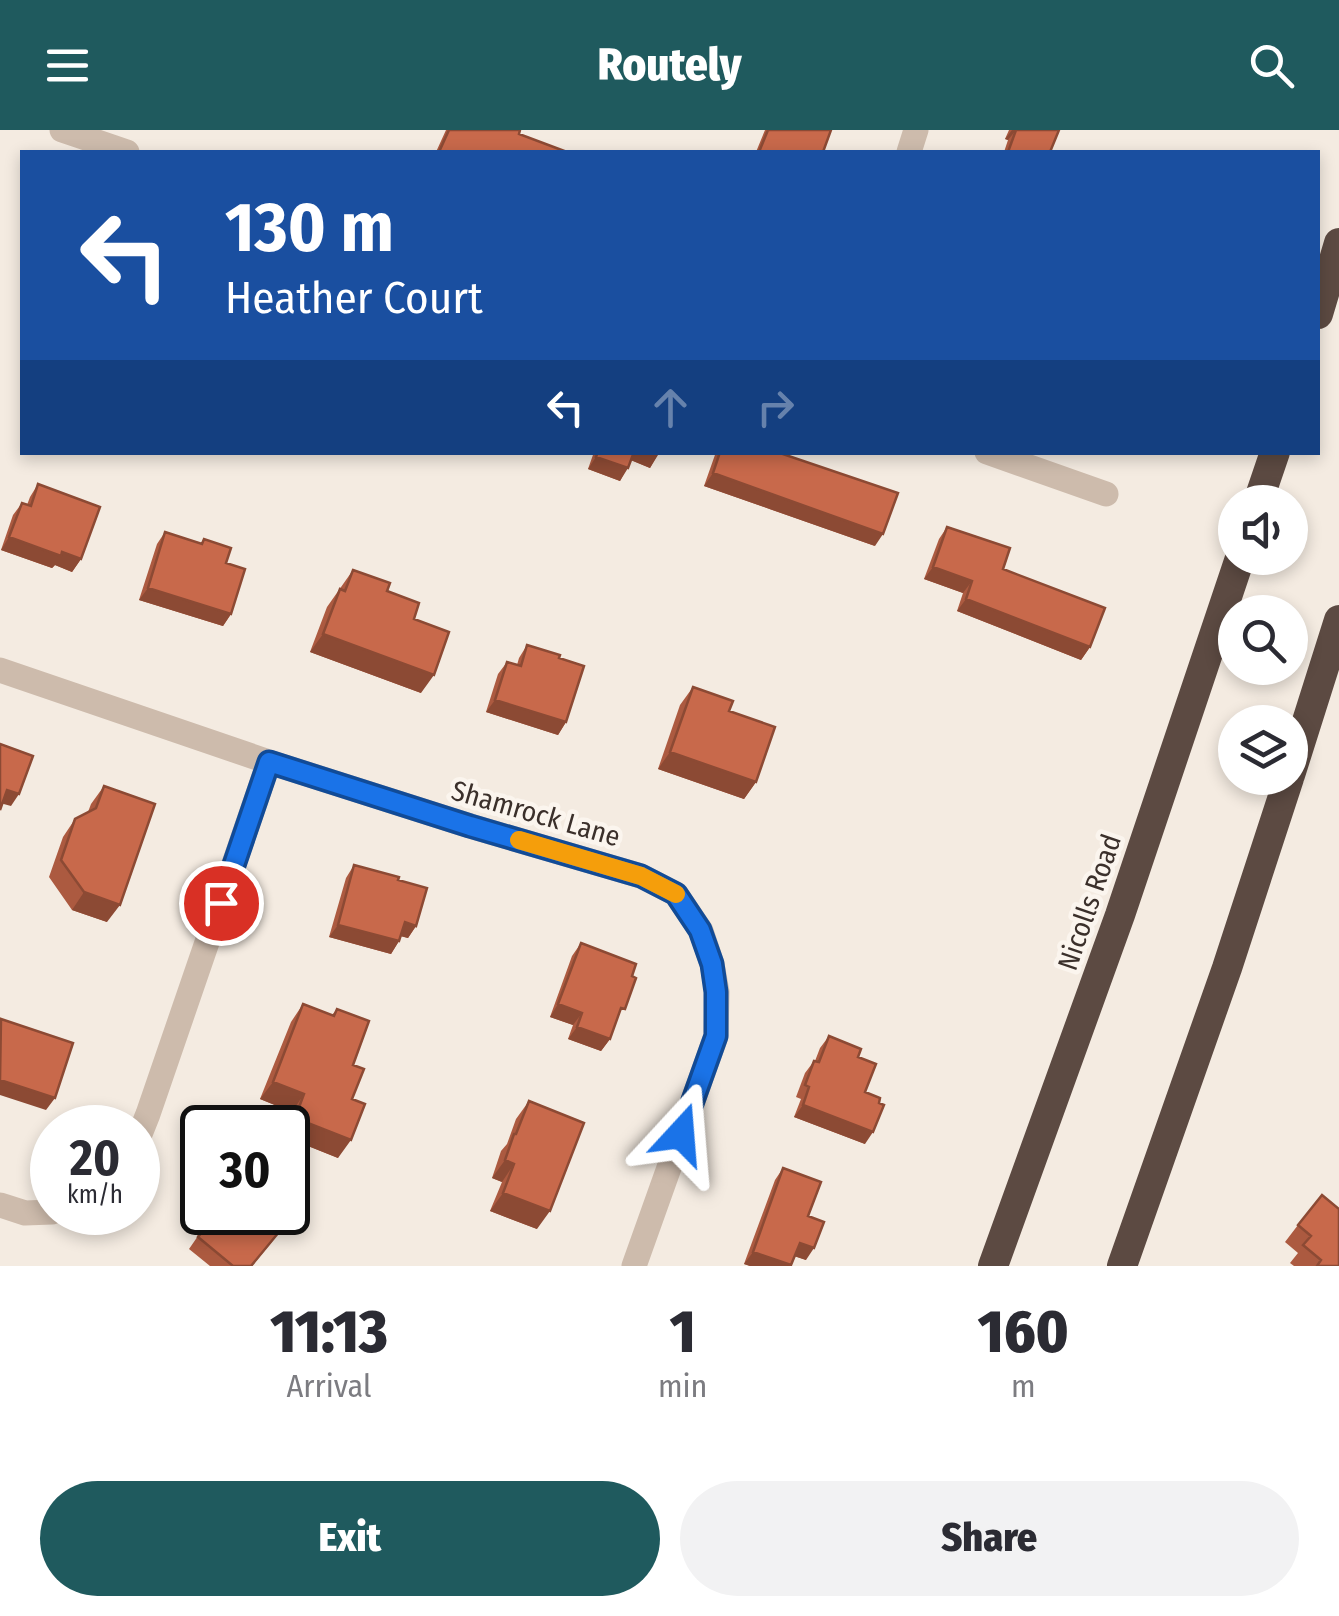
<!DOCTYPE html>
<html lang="en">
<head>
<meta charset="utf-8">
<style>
	:root { --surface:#fff; --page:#f2f2f3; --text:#2b2b33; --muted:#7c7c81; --accent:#1f5a5e }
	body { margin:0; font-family:"Fira Sans Condensed",sans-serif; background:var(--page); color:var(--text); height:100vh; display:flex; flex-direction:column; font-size:38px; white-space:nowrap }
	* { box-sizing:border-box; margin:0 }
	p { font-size:32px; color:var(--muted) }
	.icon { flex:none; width:55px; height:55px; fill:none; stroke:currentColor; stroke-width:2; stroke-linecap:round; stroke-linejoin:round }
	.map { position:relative; height:1136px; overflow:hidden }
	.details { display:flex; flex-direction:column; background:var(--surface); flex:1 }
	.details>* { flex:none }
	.banner { position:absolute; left:20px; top:20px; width:1300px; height:305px; border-radius:0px; box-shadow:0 5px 15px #0003; background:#1a4fa0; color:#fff; overflow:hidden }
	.controls { position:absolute; left:1218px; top:355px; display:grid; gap:20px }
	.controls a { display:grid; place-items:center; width:90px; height:90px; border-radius:50%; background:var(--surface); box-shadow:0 5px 15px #0003; font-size:50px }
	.speed { position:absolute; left:30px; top:975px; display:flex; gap:20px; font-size:50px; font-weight:700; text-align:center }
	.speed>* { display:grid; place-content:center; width:130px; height:130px; border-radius:50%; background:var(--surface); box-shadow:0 5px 15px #0003; line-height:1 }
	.speed small { font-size:25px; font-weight:400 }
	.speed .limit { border:5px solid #111; border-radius:15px; background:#fff; color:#111 }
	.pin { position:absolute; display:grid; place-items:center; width:85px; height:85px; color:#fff; margin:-42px; border:5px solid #fff; border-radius:50%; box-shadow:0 2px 10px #0007 }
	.me { position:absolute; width:110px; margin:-55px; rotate:19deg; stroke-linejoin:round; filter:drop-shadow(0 0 8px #0008) }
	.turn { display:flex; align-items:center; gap:35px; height:210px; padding:0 40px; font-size:45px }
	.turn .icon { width:130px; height:130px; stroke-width:2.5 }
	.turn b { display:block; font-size:70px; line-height:85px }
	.lanes { display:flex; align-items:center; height:95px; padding:0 40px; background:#0003; justify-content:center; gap:50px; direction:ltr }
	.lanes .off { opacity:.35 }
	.eta { display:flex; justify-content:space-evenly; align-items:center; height:170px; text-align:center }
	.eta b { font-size:60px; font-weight:800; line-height:70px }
	.cta { display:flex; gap:20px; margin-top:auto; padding:20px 40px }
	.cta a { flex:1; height:115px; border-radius:60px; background:var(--accent); color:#fff; font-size:40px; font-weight:800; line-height:115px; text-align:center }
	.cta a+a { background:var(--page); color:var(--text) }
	header { display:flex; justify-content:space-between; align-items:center; height:130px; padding:0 40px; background:var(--accent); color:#fff; font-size:45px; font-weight:800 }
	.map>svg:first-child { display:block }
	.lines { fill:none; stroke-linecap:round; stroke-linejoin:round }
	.street { stroke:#cdbbac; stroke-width:25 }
	.highway { stroke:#5c4a42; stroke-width:30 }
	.wall { fill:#ac5a40 }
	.shaded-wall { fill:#8c4a34 }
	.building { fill:#c8694b; stroke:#8c4a34; stroke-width:2.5 }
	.route-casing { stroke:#114b97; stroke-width:25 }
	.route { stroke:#1a73e8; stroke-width:18 }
	.slow { stroke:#f59e0b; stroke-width:18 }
	.labels { text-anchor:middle; stroke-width:9; stroke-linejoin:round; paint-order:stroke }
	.street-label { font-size:28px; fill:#3b302b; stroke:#fbf5ee }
</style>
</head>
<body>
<header><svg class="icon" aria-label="menu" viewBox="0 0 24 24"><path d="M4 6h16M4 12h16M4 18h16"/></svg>Routely<svg class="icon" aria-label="search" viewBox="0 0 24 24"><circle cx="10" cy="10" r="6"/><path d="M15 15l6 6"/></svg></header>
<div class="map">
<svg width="1339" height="1136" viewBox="0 0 1339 1136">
	<rect width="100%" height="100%" fill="#f4ebe1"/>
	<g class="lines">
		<path class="street" d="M 62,0 L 127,22
			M 909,22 L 916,0
			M 987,322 L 1106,364
			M 0,540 L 269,632 L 470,696 L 641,746 L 676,764 L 701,801 L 712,834 L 717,862 L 716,906 L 634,1136
			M 138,1009 L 148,984 L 269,632
			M 0,1075 L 25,1083 L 52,1082"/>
		<path class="highway" d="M 1318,184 L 1339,113
			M 1258,372 L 1275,322
			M 1290,645 L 1339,490
			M 993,1136 L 1120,785 L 1240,428
			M 1122,1136 L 1227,838 L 1289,648"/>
	</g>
	<path class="wall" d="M 446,0 L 520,0 L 519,4 L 567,22 L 436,22 Z
		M 765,0 L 831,0 L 823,22 L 756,22 Z
		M 1009,0 L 1059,0 L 1050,22 L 1004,22 L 1008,10 L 1005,9 Z
		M 594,322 L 659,322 L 650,338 L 631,330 L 620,351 L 588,339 Z
		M 716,322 L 777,322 L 875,416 L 704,356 Z
		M 38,354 L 81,429 L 72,442 L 55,435 L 52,438 L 1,420 L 13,385 L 22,373 L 27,375 L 30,367 Z
		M 947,397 L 1003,439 L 1090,517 L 1081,530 L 957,481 L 963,463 L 924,449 L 939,409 Z
		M 165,402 L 201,413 L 204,409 L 226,433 L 231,484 L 223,496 L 139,470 L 157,414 Z
		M 353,440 L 387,461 L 414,489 L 421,563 L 310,522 L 327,477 Z
		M 527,515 L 559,528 L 566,592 L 558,605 L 486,582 L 498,544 L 507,532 L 517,535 L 519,528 Z
		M 693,557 L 729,581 L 756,652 L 744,669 L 658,639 L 680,575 Z
		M 104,656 L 107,792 L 72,780 L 49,747 L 63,707 L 75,689 L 88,682 L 91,674 Z
		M 354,735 L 398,750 L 416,796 L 408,808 L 401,806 L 399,811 L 391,824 L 329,807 L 346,748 Z
		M 581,813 L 616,891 L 610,909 L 601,921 L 568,909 L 573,895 L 550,887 L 572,826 Z
		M 303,874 L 332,885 L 337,879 L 353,935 L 352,969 L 338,1028 L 288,1008 L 288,998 L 285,998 L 292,982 L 260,969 L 291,892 Z
		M 829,906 L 858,927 L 865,962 L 865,1014 L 794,987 L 801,969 L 796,967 L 805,943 L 814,931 L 815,931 L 820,918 Z
		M 529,971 L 537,1099 L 490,1081 L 502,1052 L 492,1048 L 501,1021 L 507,1014 L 516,989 Z
		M 783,1038 L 808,1086 L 806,1130 L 794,1126 L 791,1136 L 750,1136 L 744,1134 L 775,1050 Z
		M 1339,1079 L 1339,1136 L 1294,1136 L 1290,1133 L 1298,1123 L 1285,1112 L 1298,1095 Z
		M 213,1082 L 268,1083 L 275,1108 L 252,1136 L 210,1136 L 189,1119 L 198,1106 L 196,1104 Z"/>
	<path class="shaded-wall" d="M 1012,0 L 1016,0 L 1008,10 L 1005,9 Z
		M 632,322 L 651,322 L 658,325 L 650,338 L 628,329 Z
		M 596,327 L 628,338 L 620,351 L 588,339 Z
		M 713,343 L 883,404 L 875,416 L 704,356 Z
		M 9,407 L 62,422 L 81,429 L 72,442 L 55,435 L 52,438 L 1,420 Z
		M 933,437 L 972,451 L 963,463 L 924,449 Z
		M 148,458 L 231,484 L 223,496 L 139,470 Z
		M 966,469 L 1090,517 L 1081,530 L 957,481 Z
		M 323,504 L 434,545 L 421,563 L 310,522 Z
		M 495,570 L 566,592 L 558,605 L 486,582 Z
		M 670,622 L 756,652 L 744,669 L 658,639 Z
		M 7,660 L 19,664 L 11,676 L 0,673 Z
		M 84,762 L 120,775 L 107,792 L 72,780 Z
		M 405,792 L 416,796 L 408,808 L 396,805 Z
		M 338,795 L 399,811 L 391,824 L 329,807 Z
		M 558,874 L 582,883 L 573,895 L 550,887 Z
		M 577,897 L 610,909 L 601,921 L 568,909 Z
		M 0,950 L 55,968 L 46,980 L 0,965 Z
		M 273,952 L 304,964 L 292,982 L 260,969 Z
		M 803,975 L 873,1002 L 865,1014 L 794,987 Z
		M 295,988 L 351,1010 L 338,1028 L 288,1008 L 288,998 Z
		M 505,1030 L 514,1034 L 502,1052 L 492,1048 Z
		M 503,1063 L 550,1081 L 537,1099 L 490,1081 Z
		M 800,1113 L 814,1118 L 806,1130 L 791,1125 Z
		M 753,1122 L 791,1136 L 750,1136 L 744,1134 Z"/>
	<path class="building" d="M 449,0 L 520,0 L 519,4 L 567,22 L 439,22 Z
		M 768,0 L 831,0 L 823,22 L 759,22 Z
		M 1016,0 L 1059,0 L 1050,22 L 1008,22 Z
		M 598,322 L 634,322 L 628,338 L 596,327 Z
		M 720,322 L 777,322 L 898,363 L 883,404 L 713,343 Z
		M 38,354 L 100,377 L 81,429 L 62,422 L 61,426 L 9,407 L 22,373 L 31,376 Z
		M 947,397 L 1010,418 L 1003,439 L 1105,478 L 1090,517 L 966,469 L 972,451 L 933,437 Z
		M 165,402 L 202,414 L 204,409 L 231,418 L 226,433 L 245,439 L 231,484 L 148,458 Z
		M 353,440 L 390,453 L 387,461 L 419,473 L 414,489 L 449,502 L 434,545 L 323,504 L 340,459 L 345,461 Z
		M 527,515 L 560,525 L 559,528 L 584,536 L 566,592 L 495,570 L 507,532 L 521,536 Z
		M 693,557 L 733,571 L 729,581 L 775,597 L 756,652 L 670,622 Z
		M 0,614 L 33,626 L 19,664 L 7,660 L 0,680 Z
		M 104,656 L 155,674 L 120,775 L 84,762 L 61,730 L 75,689 L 96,678 Z
		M 354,735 L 399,747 L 398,750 L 427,758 L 416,796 L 405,792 L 399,811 L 338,795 Z
		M 581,813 L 636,834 L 632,846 L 636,848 L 625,879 L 621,878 L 610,909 L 577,897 L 582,883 L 558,874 Z
		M 303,874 L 334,886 L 337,879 L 369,891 L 353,935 L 364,939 L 352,969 L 365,974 L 351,1010 L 295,988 L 304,964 L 273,952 Z
		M 1,889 L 73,913 L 55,968 L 0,950 Z
		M 829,906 L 861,919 L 858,927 L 876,934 L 865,962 L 880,968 L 879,973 L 884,975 L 873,1002 L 803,975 L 809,957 L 805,955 L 814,931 L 819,932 Z
		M 529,971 L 584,993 L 550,1081 L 503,1063 L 514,1034 L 505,1030 L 514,1004 L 516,1004 Z
		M 783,1038 L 821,1052 L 808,1086 L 824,1092 L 814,1118 L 800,1113 L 791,1135 L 753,1122 Z
		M 1322,1065 L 1339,1079 L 1339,1136 L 1317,1136 L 1321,1130 L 1303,1115 L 1311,1106 L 1298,1095 Z
		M 213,1082 L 268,1082 L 284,1096 L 251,1136 L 233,1136 L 198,1107 L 208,1095 L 205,1092 Z"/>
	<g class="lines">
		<g class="route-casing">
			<path id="route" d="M 221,773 L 269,632 L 470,696 L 641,746 L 676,764 L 700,800 L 712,834 L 716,862 L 716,906 L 681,1004"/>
		</g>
		<use href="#route" class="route"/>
		<path class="slow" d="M 519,710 L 641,746 L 676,764"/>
	</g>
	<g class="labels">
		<g class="street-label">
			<text transform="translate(536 683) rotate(16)" y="10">Shamrock Lane</text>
			<text transform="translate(1089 772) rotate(-71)" y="10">Nicolls Road</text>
		</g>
	</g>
</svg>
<div class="controls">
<a><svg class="icon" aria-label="sound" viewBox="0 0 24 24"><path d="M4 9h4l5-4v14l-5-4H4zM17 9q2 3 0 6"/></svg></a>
<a><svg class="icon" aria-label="search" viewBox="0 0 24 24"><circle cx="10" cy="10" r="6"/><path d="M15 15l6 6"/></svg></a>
<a><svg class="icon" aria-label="layers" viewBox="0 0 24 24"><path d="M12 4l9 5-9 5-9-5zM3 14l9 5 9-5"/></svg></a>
</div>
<div class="speed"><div>20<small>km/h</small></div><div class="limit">30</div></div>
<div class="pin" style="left:221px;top:773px;background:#d93025"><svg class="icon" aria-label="arrive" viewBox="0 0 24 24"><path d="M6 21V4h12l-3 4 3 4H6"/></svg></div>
<svg class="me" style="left:681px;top:1004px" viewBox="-20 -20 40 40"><path d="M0-17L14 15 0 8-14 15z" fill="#1a73e8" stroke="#fff" stroke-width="4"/></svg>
<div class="banner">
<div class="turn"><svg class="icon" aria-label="left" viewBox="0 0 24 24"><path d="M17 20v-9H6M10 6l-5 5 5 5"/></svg><div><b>130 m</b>Heather Court</div></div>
<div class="lanes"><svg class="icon" aria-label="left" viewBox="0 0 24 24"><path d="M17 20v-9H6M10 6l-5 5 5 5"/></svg><svg class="icon off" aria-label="ahead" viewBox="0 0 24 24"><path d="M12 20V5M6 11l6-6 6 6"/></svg><svg class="icon off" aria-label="right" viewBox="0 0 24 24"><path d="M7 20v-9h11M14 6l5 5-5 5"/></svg></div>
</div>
</div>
<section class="details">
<div class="eta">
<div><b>11:13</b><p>Arrival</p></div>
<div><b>1</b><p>min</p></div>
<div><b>160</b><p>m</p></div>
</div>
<div class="cta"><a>Exit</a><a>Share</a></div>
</section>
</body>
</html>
